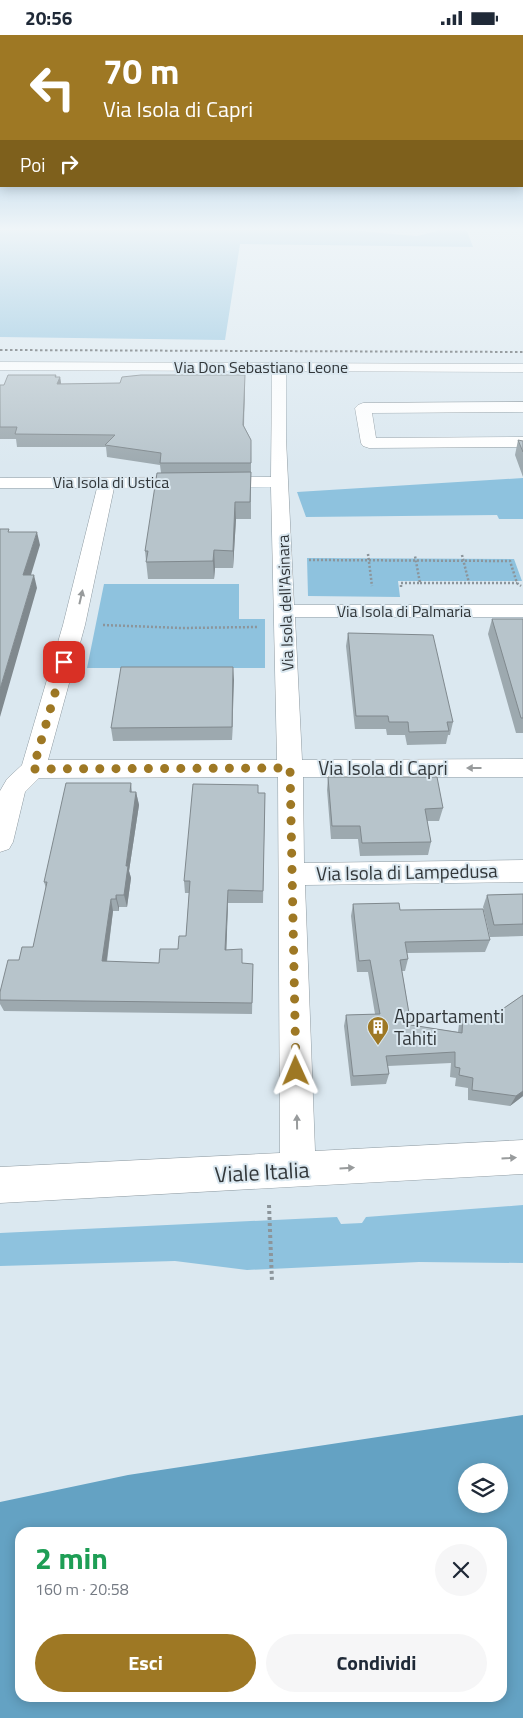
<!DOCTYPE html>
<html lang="it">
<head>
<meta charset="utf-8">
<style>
	:root { --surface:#fff; --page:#f6f6f7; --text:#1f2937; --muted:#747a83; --accent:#9e7824 }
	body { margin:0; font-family:"Titillium Web",sans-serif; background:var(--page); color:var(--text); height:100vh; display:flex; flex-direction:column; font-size:19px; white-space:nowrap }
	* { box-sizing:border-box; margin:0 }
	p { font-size:16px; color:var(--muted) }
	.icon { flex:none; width:28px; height:28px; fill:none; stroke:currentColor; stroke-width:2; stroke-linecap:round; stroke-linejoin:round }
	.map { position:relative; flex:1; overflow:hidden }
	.drawer { position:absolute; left:15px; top:1492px; width:492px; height:175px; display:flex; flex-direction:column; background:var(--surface); border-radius:15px; box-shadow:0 2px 12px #0003 }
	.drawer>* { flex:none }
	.hud { position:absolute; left:0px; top:0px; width:524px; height:152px; box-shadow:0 2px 12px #0003; background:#9e7824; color:#fff; overflow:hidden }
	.buttons { position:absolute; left:458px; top:1428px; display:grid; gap:10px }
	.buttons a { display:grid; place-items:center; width:50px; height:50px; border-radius:50%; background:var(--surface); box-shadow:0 2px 12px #0003; font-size:25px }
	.pin { position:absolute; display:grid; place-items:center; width:42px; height:42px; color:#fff; margin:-21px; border-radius:10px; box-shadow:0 2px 8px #0006 }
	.me { position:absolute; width:55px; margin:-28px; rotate:359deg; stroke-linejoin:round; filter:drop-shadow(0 0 4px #0008) }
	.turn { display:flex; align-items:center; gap:18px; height:105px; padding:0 20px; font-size:22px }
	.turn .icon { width:65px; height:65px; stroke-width:2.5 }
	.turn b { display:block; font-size:35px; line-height:42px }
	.then { display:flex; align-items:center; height:48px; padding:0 20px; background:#0003; gap:10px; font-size:19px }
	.round { display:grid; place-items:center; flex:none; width:52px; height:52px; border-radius:26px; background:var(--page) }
	.summary { display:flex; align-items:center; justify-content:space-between; height:85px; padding:0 20px }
	h1 { font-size:30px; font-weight:700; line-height:38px; color:#1e9e55 }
	.cta { display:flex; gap:10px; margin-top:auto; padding:10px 20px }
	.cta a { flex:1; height:58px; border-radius:30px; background:var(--accent); color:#fff; font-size:20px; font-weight:700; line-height:58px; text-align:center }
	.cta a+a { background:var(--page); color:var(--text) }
	.status { display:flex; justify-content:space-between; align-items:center; height:35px; padding:0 25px; background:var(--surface); direction:ltr }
	.status svg { height:14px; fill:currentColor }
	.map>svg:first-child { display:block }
	.green { fill:#8ec2de }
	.water { fill:#64a2c3; fill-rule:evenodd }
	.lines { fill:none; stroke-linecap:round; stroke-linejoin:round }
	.minor-casing { stroke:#8e9aa1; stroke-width:1 }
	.path-far1 { stroke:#8c959b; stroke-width:2.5; stroke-dasharray:2 2; stroke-linecap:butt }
	.path { stroke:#8c959b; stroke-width:4; stroke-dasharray:3 3; stroke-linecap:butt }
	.minor { fill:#fff; fill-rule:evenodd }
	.rail { stroke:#474d50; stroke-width:2; stroke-dasharray:2.5 2.5; stroke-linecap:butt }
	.wall { fill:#9da9af }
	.shaded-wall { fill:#80898e }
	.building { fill:#b7c4cb; stroke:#80898e }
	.oneway { fill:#989b9c }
	.route { stroke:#9e7824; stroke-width:9; stroke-dasharray:0 16.2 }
	.labels { text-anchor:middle; stroke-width:4; stroke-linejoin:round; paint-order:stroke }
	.far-street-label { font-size:16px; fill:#32373a; stroke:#dbe8f0 }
	.street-label { font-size:19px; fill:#32373a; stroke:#dbe8f0 }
	.poi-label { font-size:19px; fill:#32373a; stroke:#dbe8f0; text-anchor:start }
	.near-street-label { font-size:22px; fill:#32373a; stroke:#dbe8f0 }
</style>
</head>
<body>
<div class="status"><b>20:56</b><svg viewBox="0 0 49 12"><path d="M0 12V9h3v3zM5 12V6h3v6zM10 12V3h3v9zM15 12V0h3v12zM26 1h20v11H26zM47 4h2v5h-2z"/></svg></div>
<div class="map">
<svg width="523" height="1683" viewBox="0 0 523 1683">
	<rect width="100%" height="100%" fill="#dbe8f0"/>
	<path class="green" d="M 0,195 L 349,195 L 417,201 L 441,195 L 467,196 L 473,212 L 240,209 L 225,305 L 0,302 Z
		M 523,443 L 523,484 L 499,484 L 497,480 L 306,482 L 297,457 Z
		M 307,523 L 514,524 L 522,546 L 398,546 L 400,562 L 308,561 Z
		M 104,549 L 239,549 L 239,584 L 265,584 L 265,633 L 87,633 Z
		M 523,1170 L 523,1228 L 419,1227 L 247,1235 L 175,1226 L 0,1231 L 0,1198 L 337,1182 L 341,1189 L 362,1188 L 366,1182 Z"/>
	<path class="water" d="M 523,1380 L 523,1683 L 0,1683 L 0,1467 L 128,1440 ZM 466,1436 L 499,1436 L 499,1469 L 466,1469 ZM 20,1498 L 502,1498 L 502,1662 L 20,1662 Z"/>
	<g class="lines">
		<g class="minor-casing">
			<path id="minor" d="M 0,327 L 523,329 L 523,337 L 284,336 L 286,339 L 286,404 L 294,570 L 523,570 L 523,582 L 295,582 L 302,725 L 523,724 L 523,742 L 303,742 L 304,828 L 523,825 L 523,847 L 305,850 L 315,1116 L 523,1105 L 523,1139 L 0,1168 L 0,1132 L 280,1118 L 278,742 L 39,743 L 25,757 L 13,807 L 9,814 L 0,817 L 0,756 L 7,744 L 22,730 L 63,590 L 97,453 L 0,453 L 0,443 L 271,442 L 272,339 L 274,336 L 0,335 ZM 271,452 L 277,725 L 48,725 L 85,590 L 114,453 Z
				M 523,367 L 523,377 L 372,378 L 376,403 L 523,402 L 523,412 L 369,413 L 363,411 L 361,408 L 355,373 L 358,370 L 363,368 Z"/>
		</g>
		<path class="path-far1" d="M 368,519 L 372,551
			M 462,520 L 469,548
			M 309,525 L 510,526 L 517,548 L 521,551
			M 420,548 L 517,548
			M 401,552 L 401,548 L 420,548 L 415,521
			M 103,590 L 182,593 L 257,592"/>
		<path class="path" d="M 269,1170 L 272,1247"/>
		<use href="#minor" class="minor"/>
		<path class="rail" d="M 0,315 L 523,317"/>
	</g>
	<path class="wall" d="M 56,340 L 56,342 L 60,342 L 61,349 L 245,352 L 244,391 L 251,405 L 251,484 L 236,484 L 233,533 L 215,533 L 214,544 L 148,544 L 145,516 L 161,438 L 160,430 L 107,422 L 106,412 L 17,412 L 16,404 L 0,404 L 0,350 L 4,350 Z
		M 518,405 L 523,406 L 523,442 L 515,420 Z
		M 492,584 L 523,584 L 523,698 L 516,698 L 488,599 Z
		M 348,598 L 453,687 L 450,700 L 448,700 L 446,709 L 407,710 L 405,700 L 387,700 L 386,694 L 355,694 L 346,611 Z
		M 233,632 L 232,705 L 113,706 L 111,693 Z
		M 328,742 L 443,773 L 439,786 L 427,786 L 431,807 L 428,820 L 360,821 L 358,804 L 331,804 L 327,755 Z
		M 131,748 L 132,757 L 136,757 L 139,770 L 129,836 L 131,843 L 127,872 L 119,872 L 119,876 L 113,876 L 107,927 L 159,928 L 178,914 L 186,901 L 189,858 L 185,858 L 184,846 L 258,758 L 265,758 L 263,868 L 228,868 L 226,915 L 243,929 L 253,929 L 252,979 L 4,976 L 0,969 L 0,957 L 19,925 L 33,912 L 46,853 L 44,847 Z
		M 523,859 L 523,901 L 490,902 L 483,872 L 487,860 Z
		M 353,869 L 400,875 L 490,905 L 485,917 L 407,918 L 408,924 L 405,936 L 402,936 L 411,990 L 458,997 L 459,989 L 463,978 L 491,982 L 523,960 L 523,1061 L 510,1071 L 468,1065 L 468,1053 L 455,1051 L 456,1043 L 450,1042 L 451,1028 L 388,1031 L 389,1039 L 386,1049 L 351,1051 L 344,991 L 346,980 L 375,979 L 368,937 L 357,937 L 351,881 Z"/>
	<path class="shaded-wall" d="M 56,340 L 57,349 L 60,342 L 62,354 L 59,360 L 55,342 Z
		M 245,340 L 245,352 L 243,402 L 243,390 Z
		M 235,467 L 236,484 L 233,533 L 233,516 Z
		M 37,497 L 40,510 L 27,553 L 23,540 Z
		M 214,515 L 215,533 L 214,544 L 213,526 Z
		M 34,540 L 37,553 L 0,682 L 0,654 Z
		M 233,632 L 234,645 L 232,705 L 232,692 Z
		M 136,757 L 139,770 L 129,836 L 131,843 L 127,872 L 124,860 L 126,831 Z
		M 228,855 L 228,868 L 226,926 L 225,915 Z
		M 116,860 L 119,872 L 119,876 L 116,864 Z
		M 111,864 L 113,876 L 105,938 L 102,926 Z
		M 523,1056 L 523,1061 L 510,1071 L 516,1061 Z"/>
	<path class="building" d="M 8,340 L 56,340 L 55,342 L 60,342 L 57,349 L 120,348 L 122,342 L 141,340 L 245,340 L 243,390 L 251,405 L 251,428 L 160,428 L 161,418 L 105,410 L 115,400 L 15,399 L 17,392 L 0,392 L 0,350 L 4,350 Z
		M 518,405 L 523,406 L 523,417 Z
		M 251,437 L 250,467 L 235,467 L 233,516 L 214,515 L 213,526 L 146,527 L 148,516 L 145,516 L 157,438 Z
		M 0,494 L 9,494 L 8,497 L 37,497 L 23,540 L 34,540 L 0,654 Z
		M 492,584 L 523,584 L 523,683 L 521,683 Z
		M 348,598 L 433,600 L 453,687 L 447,687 L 449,696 L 409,697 L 408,687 L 389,687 L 388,681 L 356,681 Z
		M 121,632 L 233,632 L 232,692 L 111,693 Z
		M 328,742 L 437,742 L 443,773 L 425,774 L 431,807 L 362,808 L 360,791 L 332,791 Z
		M 66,748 L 131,748 L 130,757 L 136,757 L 126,831 L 128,831 L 124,860 L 116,860 L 116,864 L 111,864 L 102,926 L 159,928 L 160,914 L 178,914 L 179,901 L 186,901 L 190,846 L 184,846 L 193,749 L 258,750 L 258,758 L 265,758 L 263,856 L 228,855 L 225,915 L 242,914 L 242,928 L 253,929 L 252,968 L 0,965 L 0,957 L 8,925 L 19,925 L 22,912 L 33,912 L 47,847 L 44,847 Z
		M 523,859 L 523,889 L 494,890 L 487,860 Z
		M 399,868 L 400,875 L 483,874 L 490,905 L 405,907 L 408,924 L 400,925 L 411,990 L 462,998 L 463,978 L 491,982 L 523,960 L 523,1056 L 516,1061 L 472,1055 L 473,1043 L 459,1040 L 460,1033 L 455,1032 L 455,1017 L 386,1021 L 389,1039 L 353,1041 L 346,980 L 380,979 L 370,925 L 359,926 L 353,869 Z"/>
	<defs><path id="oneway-solid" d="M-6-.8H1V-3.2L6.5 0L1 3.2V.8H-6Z" transform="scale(1.25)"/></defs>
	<g class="oneway">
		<use href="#oneway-solid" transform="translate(81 562) rotate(-77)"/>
		<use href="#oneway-solid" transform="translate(474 733) rotate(180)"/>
		<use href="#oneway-solid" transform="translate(297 1087) rotate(-91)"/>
		<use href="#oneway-solid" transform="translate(509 1123) rotate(-4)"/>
		<use href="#oneway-solid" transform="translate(347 1133) rotate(-3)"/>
	</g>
	<linearGradient id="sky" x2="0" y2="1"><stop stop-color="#73add9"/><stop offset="0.45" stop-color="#eff5f8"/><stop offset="1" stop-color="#eff5f8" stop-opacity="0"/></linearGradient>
	<rect width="523" height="431" fill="url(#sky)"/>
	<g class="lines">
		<path class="route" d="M 64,627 L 33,734 L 290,733 L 296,1036"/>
	</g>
	<defs>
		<g id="building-pin" transform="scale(1.125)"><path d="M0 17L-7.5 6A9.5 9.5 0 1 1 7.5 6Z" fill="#9e7824" stroke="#dbe8f0"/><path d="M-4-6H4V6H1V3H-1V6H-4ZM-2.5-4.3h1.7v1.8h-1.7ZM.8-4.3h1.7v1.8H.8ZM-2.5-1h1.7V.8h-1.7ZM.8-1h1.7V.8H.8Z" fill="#fff"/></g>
	</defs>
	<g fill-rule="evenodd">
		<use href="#building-pin" x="378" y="992"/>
	</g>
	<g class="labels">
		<g class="far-street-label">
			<text x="261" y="338">Via Don Sebastiano Leone</text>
			<text x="111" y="453">Via Isola di Ustica</text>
			<text transform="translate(285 568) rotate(-92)" y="6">Via Isola dell'Asinara</text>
			<text x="404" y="582">Via Isola di Palmaria</text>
		</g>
		<g class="street-label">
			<text x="383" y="740">Via Isola di Capri</text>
			<text transform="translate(407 837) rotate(-1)" y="7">Via Isola di Lampedusa</text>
		</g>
		<g class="poi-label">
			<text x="394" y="988">Appartamenti<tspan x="394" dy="22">Tahiti</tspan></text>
		</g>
		<g class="near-street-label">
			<text transform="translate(262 1137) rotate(-3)" y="8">Viale Italia</text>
		</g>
	</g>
</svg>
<div class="buttons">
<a><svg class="icon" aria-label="layers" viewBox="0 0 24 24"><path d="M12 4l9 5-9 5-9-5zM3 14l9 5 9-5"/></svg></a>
</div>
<div class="pin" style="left:64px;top:627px;background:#d93025"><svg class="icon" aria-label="arrive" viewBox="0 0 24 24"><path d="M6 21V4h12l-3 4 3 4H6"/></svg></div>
<svg class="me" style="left:296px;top:1036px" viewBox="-20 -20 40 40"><path d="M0-17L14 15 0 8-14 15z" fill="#9e7824" stroke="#fff" stroke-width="4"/></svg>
<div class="hud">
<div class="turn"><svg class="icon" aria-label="left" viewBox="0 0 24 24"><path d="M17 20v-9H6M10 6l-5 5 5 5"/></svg><div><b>70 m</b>Via Isola di Capri</div></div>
<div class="then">Poi<svg class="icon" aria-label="right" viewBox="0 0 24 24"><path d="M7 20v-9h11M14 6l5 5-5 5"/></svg></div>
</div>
<section class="drawer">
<div class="summary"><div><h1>2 min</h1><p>160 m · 20:58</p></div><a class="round"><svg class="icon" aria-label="close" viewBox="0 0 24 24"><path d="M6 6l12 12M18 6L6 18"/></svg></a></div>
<div class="cta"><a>Esci</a><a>Condividi</a></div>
</section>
</div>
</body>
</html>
